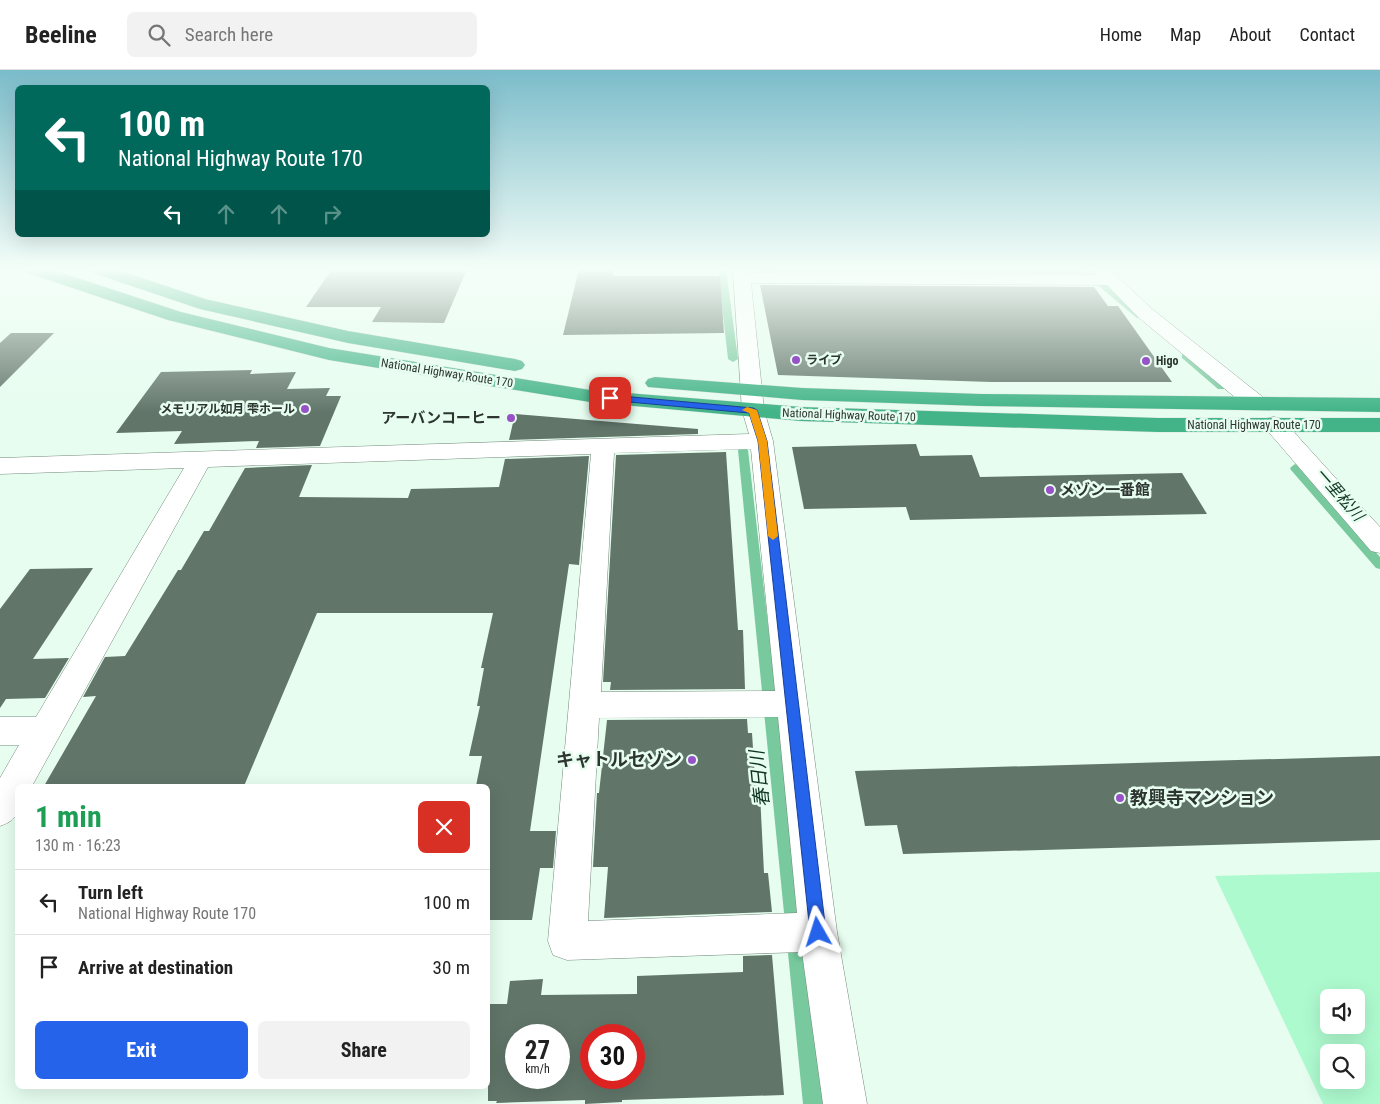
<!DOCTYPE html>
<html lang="en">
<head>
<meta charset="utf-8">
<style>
	:root { --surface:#fff; --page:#f2f2f2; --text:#222; --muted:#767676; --line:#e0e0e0; --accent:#2563eb }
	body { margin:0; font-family:"Roboto Condensed","Noto Sans JP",sans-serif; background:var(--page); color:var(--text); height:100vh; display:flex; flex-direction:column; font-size:19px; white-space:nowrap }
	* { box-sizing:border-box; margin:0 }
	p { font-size:16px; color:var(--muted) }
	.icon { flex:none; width:28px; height:28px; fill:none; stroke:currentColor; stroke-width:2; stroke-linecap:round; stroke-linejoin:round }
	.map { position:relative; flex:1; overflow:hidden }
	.side { position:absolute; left:15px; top:714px; width:475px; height:305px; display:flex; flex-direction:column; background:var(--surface); border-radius:8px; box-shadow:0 5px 20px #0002 }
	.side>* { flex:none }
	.hud { position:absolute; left:15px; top:15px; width:475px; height:152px; border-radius:8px; box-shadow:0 5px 20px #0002; background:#00695c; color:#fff; overflow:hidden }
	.tools { position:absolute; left:1320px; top:919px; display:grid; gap:10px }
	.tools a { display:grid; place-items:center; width:45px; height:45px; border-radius:8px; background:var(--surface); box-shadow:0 5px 20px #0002; font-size:25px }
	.speed { position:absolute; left:505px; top:954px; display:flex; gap:10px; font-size:25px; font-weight:700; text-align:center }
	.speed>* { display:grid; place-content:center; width:65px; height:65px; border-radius:50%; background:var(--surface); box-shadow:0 5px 20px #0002; line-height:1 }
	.speed small { font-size:12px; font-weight:400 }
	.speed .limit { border:8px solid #d22; background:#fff; color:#111 }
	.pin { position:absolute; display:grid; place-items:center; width:42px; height:42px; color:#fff; margin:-21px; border-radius:10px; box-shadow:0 2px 8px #0006 }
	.me { position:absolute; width:55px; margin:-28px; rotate:354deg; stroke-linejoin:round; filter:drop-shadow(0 0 4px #0008) }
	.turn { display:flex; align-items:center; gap:18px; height:105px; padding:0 20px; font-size:22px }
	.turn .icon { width:65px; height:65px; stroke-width:2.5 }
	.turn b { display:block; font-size:35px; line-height:42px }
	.lanes { display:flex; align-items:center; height:48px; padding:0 20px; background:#0003; justify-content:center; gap:25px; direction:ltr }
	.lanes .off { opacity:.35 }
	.round { display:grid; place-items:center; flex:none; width:52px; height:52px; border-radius:8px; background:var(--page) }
	.summary { display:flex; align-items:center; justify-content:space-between; height:85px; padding:0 20px }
	h1 { font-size:30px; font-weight:700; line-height:38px; color:#1e9e55 }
	.cta { display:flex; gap:10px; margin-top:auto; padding:10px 20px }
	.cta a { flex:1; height:58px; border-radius:8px; background:var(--accent); color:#fff; font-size:20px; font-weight:700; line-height:58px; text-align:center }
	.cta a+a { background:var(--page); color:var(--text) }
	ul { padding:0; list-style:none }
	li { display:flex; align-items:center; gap:15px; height:65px; padding:0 20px; border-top:1px solid var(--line) }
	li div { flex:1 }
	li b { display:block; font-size:19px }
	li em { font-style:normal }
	header { display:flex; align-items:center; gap:30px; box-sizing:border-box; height:70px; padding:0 25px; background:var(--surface); border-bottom:1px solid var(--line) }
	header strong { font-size:24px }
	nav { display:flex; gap:28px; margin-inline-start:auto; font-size:18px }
	.search { width:350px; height:45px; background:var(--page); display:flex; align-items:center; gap:12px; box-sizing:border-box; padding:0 18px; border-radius:8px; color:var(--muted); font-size:19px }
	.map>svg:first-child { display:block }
	.green { fill:#aefacf; fill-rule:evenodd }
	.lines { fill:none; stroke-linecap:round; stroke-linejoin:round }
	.stream { fill:#78c99d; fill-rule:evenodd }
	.building { fill:#617569; fill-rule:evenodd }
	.minor-casing { stroke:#74897c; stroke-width:1 }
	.trunk-casing { stroke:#e1e3e2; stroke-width:1 }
	.minor { fill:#fff; fill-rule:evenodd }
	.trunk { fill:#42b487; fill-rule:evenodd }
	.route { fill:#2563eb; stroke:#184099 }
	.slow { fill:#f59e0b }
	.poi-dot { fill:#9752c7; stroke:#e6fdef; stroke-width:2 }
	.labels { text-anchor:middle; stroke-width:5; stroke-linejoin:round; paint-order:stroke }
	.far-poi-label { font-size:12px; font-weight:bold; fill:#2c3530; stroke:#e6fdef; text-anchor:start }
	.far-street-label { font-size:12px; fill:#2c3530; stroke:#e6fdef }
	.poi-label { font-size:15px; font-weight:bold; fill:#2c3530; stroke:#e6fdef; text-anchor:end }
	.water-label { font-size:16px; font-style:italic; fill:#103422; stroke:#e6fdef }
	.near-poi-label { font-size:18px; font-weight:bold; fill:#2c3530; stroke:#e6fdef; text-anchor:end }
	.near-water-label { font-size:19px; font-style:italic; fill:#103422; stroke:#e6fdef }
</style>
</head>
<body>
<header>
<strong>Beeline</strong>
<div class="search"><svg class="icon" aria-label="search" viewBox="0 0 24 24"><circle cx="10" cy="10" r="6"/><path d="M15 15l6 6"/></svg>Search here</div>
<nav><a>Home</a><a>Map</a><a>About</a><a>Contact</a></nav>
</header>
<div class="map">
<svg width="1380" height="1034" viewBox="0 0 1380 1034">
	<rect width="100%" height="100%" fill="#e6fdef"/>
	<path class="green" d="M 1380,802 L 1380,1034 L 1323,1034 L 1215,806 ZM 1329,928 L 1356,928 L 1356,955 L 1329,955 ZM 1329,982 L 1356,982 L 1356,1010 L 1329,1010 Z"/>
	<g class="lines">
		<path class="stream" d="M 718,199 L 726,199 L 738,289 L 733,292 L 728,289 Z
			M 1084,199 L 1092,199 L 1100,208 L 1143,244 L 1143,248 L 1137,248 L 1094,212 Z
			M 1185,283 L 1224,315 L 1224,319 L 1218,319 L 1182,288 L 1182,284 Z
			M 743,377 L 748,380 L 823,1034 L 803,1034 L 738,380 Z
			M 1295,394 L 1299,396 L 1380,487 L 1380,499 L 1376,498 L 1291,400 L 1290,398 Z"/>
	</g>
	<path class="building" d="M 332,199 L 467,199 L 444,253 L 372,252 L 381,237 L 306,237 Z
		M 579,199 L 613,199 L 613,206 L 720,206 L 724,263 L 563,265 Z
		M 757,199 L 1078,199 L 1082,203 L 757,201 Z
		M 760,215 L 1094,217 L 1108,236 L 1118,236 L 1172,312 L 991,312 L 778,305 Z
		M 11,263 L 54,263 L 0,317 L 0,273 Z
		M 252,300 L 250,304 L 296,302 L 287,319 L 330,318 L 326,326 L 341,326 L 320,376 L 256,378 L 259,371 L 174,374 L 182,361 L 116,363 L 161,302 Z
		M 515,344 L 698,359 L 698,364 L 509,370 Z
		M 916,374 L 920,386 L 972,385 L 980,407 L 1182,403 L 1207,444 L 910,450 L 906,437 L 804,439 L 792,377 Z
		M 726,382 L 738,560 L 743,560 L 745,619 L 610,620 L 611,612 L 603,612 L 616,385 Z
		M 589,386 L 579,495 L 569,494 L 530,761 L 556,761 L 553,798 L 540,798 L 532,850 L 488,850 L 488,716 L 476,716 L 482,686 L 469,686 L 480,636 L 477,636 L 484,598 L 481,598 L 493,543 L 317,543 L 244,716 L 44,716 L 96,626 L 83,627 L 105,587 L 125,586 L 178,500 L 181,500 L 204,461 L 209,461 L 245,398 L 312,395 L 299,427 L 408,428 L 411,419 L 499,417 L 505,389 Z
		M 93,498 L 33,589 L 69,588 L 45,628 L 6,629 L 0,638 L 0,539 L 30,499 Z
		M 747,649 L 748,663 L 752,663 L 756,724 L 760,724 L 764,803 L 768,803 L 772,842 L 604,848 L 608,797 L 593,797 L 597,723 L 599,723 L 607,650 Z
		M 1380,686 L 1380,770 L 903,784 L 897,755 L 865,756 L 855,701 Z
		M 772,885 L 784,1025 L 622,1030 L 622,1032 L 585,1034 L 585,1030 L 496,1033 L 497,1031 L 488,1031 L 488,934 L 507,934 L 510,911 L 543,909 L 541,925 L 637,924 L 637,906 L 743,902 L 743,886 ZM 516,965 L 559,965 L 559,1008 L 516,1008 ZM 591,965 L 634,965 L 634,1008 L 591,1008 Z"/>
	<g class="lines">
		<g class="minor-casing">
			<path id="minor" d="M 733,199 L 749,199 L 750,203 L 1096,205 L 1092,199 L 1109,199 L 1152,239 L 1264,328 L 1267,333 L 1264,338 L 1256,339 L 1248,338 L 1138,247 L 1107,215 L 751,213 L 764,340 L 773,371 L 837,862 L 867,1034 L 823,1034 L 802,882 L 567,890 L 553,885 L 548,871 L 591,384 L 208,397 L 32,716 L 18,716 C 18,738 23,748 0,756 L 0,708 L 19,675 L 0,675 L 0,647 L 36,647 L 184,398 L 0,404 L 0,388 L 749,364 L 742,340 ZM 751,379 L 775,621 L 601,622 L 614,383 ZM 778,647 L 797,843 L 588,851 L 599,648 Z
				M 1274,347 L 1282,349 L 1380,457 L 1380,483 L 1371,481 L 1266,359 L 1263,354 L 1266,349 Z"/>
		</g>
		<g class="trunk-casing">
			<path id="trunk" d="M 25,199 L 50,199 L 181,242 L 329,278 L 590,320 L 801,337 L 1158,348 L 1380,348 L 1380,362 L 1158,362 L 801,351 L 590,332 L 329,290 L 168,250 L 28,203 Z
				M 91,199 L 115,199 L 205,229 L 348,261 L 515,289 L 522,291 L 525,295 L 522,299 L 515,301 L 348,273 L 200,239 L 93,203 Z
				M 655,307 L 802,318 L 981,324 L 1380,328 L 1380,342 L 981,336 L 802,330 L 648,317 L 645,313 L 648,309 Z"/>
		</g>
		<use href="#minor" class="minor"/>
		<use href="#trunk" class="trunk"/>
	</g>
	<linearGradient id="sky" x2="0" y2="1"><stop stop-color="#7bbcca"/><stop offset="0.58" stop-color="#f4fef8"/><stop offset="1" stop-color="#f4fef8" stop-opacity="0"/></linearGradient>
	<rect width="1380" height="343" fill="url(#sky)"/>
	<path class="route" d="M 610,325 L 753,338 L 757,340 L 767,371 L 826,862 L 824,868 L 818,870 L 812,868 L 810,862 L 758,371 L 749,343 L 607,330 L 607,326 Z"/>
	<path class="slow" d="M 747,337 L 757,340 L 767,371 L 778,466 L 773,470 L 768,466 L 758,371 L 749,343 L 742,340 Z"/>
	<g class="poi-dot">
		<circle cx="796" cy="290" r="5"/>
		<circle cx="1146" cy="291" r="5"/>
		<circle cx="305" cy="339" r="5"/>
		<circle cx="511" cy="348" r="5"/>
		<circle cx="1050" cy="420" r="5"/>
		<circle cx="692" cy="690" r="5"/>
		<circle cx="1120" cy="728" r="5"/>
	</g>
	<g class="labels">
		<g class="far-poi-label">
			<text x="806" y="294">ライブ</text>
			<text x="1156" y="295">Higo</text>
			<text x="295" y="343" text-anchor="end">メモリアル如月 雫ホール</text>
		</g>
		<g class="far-street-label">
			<text transform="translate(447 303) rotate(9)" y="4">National Highway Route 170</text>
			<text transform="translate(849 345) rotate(2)" y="4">National Highway Route 170</text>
			<text x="1254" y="359">National Highway Route 170</text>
		</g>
		<g class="poi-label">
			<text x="501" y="353">アーバンコーヒー</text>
			<text x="1060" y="425" text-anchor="start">メゾン一番館</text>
		</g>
		<g class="water-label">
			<text transform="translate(1340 424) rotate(49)" y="6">一里松川</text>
		</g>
		<g class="near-poi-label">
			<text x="682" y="696">キャトルセゾン</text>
			<text x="1130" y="734" text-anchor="start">教興寺マンション</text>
		</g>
		<g class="near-water-label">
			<text transform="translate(759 709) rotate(-96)" y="7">春日川</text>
		</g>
	</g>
</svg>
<div class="tools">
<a><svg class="icon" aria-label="sound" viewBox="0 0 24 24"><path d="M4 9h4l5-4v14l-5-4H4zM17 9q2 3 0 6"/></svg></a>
<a><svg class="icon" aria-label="search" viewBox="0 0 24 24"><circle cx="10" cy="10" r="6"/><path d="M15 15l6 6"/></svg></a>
</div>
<div class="speed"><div>27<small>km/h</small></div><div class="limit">30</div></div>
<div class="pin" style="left:610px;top:328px;background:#d93025"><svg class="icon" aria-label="arrive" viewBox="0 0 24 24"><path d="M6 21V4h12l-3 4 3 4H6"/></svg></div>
<svg class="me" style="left:818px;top:862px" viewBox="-20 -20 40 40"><path d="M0-17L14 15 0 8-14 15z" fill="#2563eb" stroke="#fff" stroke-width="4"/></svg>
<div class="hud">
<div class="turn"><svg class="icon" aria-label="left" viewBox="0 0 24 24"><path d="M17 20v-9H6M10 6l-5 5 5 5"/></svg><div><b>100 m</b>National Highway Route 170</div></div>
<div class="lanes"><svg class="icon" aria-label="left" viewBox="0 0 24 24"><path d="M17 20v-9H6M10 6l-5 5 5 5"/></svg><svg class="icon off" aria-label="ahead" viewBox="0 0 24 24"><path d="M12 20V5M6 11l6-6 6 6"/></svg><svg class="icon off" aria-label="ahead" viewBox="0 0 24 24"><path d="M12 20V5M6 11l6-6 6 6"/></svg><svg class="icon off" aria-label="right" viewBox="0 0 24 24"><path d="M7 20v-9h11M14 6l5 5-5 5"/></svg></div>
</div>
<section class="side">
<div class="summary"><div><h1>1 min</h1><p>130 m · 16:23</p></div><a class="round" style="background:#d93025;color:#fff"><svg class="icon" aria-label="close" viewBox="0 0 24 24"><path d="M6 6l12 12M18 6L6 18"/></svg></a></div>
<ul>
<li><svg class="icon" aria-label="left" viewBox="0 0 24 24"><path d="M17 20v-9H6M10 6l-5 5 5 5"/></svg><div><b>Turn left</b><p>National Highway Route 170</p></div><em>100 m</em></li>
<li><svg class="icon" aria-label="arrive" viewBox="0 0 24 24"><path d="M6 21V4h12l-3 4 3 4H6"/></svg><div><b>Arrive at destination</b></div><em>30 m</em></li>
</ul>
<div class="cta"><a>Exit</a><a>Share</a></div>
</section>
</div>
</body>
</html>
